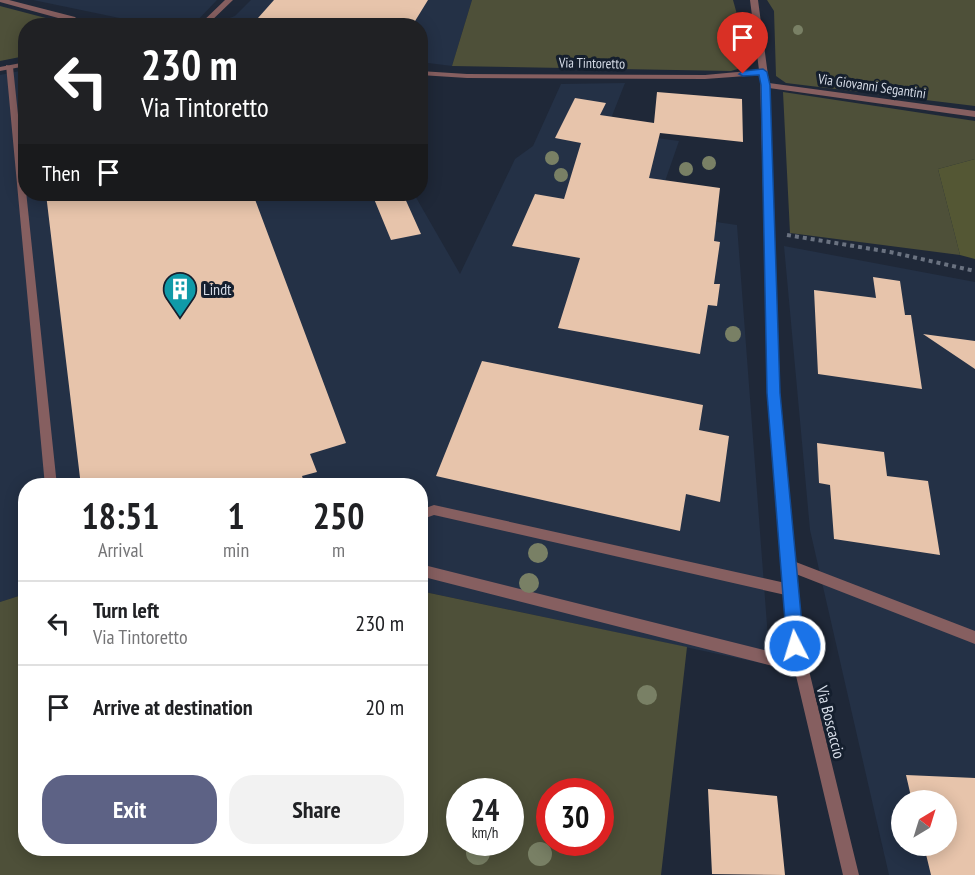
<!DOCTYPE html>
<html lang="en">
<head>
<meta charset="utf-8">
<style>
	:root { --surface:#fff; --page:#f2f2f2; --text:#202124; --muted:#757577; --line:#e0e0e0; --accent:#5d6285 }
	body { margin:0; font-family:"PT Sans Narrow",sans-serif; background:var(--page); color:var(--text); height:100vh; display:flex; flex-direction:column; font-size:22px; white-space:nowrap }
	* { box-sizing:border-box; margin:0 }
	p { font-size:20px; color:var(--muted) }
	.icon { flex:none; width:33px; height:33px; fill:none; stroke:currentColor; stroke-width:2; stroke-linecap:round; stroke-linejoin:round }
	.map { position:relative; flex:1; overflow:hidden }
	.details { position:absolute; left:18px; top:478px; width:410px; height:378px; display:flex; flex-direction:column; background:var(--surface); border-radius:24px; box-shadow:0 3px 15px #0003 }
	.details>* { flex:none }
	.banner { position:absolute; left:18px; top:18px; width:410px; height:183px; border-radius:24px; box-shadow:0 3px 15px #0003; background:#202124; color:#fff; overflow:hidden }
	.needle { width:39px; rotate:38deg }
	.fabs { position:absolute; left:891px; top:790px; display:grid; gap:12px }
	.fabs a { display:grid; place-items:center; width:66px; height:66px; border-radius:50%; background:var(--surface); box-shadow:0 3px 15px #0003; font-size:30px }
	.speed { position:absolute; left:446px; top:778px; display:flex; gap:12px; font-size:30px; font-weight:700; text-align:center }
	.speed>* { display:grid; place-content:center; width:78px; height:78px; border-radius:50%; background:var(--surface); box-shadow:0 3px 15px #0003; line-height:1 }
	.speed small { font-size:15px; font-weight:400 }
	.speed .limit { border:9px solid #d22; background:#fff; color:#111 }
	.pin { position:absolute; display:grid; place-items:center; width:51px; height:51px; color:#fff; margin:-62px -26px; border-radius:50% 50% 50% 0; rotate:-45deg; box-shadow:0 0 6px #0007 }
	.pin .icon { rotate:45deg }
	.me { position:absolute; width:66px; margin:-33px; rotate:355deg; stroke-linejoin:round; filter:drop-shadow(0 0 4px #0008) }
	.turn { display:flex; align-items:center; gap:21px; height:126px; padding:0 24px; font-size:27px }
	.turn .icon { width:78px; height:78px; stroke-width:2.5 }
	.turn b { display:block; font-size:42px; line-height:51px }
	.then { display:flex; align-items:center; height:57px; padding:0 24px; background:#0003; gap:12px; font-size:22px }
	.eta { display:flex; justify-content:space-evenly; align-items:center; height:102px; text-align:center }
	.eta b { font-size:36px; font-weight:600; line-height:42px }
	.cta { display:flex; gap:12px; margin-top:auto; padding:12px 24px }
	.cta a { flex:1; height:69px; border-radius:24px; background:var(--accent); color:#fff; font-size:24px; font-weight:600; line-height:69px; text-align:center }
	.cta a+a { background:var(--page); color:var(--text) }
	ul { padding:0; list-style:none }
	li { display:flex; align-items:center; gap:18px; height:84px; padding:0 24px; border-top:2px solid var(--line) }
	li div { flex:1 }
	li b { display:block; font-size:22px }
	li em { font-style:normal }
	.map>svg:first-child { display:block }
	.built { fill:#243146; fill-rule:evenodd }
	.green { fill:#4e5039; fill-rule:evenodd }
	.forest { fill:#545734 }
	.building { fill:#e7c4ab }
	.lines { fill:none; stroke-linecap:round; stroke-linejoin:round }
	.path { stroke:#6a7280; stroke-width:4; stroke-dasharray:4 4; stroke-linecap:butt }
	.service { fill:#865f60; fill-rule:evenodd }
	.minor { fill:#865f60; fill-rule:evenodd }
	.tertiary { fill:#865f60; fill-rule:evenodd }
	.tree { fill:#798065 }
	.route { fill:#1a73e8; stroke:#114b97; stroke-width:1.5 }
	.labels { text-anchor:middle; stroke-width:6; stroke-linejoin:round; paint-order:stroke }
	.far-street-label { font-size:14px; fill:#d6dce7; stroke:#151f2e }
	.poi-label { font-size:16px; fill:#d6dce7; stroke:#151f2e; text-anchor:start }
	.street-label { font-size:16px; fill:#d6dce7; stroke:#151f2e }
</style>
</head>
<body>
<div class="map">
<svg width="975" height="875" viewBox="0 0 975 875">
	<rect width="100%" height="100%" fill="#1f2838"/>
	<path class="built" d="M 33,0 L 217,0 L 195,23 L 186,25 L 158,26 Z
		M 251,0 L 472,0 L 452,66 L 420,62 L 420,26 L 214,26 L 216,23 L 235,16 Z
		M 25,70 L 26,194 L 414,194 L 460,274 L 515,159 L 533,146 L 561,84 L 625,83 L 606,131 L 679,141 L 654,213 L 737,225 L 770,665 L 420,591 L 420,486 L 26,486 L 25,594 L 0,602 L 0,75 Z
		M 784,246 L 975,282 L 975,875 L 889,875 L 810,530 ZM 902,801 L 946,801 L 946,846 L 902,846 Z"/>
	<path class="green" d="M 472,0 L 733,0 L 751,65 L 731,71 L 452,66 Z
		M 767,0 L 975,0 L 975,106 L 786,83 L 776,76 L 774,11 Z
		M 0,6 L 61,22 L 64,25 L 26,26 L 25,56 L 0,61 Z
		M 783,92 L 975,121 L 975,159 L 938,169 L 960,255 L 790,233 Z
		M 420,591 L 687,647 L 661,875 L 0,875 L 0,602 L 25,594 L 26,849 L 420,849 ZM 459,792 L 510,792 L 510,843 L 459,843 ZM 549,792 L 600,792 L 600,843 L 549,843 Z"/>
	<path class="forest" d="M 975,159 L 975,259 L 960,255 L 938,169 Z"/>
	<path class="building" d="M 274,0 L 428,0 L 412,26 L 251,26 Z
		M 657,92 L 742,99 L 743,142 L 660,133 L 649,178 L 720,188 L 714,241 L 720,242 L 714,284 L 720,284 L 717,306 L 708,305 L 700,354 L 558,328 L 580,258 L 512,246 L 535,194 L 564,199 L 581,143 L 555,138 L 575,98 L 606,103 L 600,115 L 654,123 Z
		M 46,194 L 253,194 L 346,443 L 310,454 L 317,472 L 302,476 L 304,482 L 291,486 L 81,486 Z
		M 372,194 L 403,194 L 421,234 L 391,240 Z
		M 873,277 L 900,281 L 905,315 L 911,315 L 922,389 L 818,374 L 814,290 L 876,298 Z
		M 923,334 L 975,341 L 975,369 Z
		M 482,361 L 703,405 L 699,430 L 729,436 L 720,502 L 686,494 L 680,531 L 436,476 Z
		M 817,443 L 884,452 L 887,476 L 928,481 L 940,555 L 834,539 L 830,485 L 819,483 Z
		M 906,775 L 975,778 L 975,875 L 931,875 L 924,846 L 946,846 L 946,801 L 912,801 Z
		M 708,789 L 777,796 L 785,875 L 712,874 Z"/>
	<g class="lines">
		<path class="path" d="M 787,235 L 890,252 L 975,271"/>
		<path class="service" d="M 6,65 L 13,67 L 57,486 L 45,486 Z
			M 434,505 L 790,584 L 795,586 L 797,590 L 795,594 L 790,596 L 434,515 L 420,520 L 420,510 Z
			M 788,559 L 975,631 L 975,644 L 783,569 L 781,565 L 783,561 Z
			M 420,564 L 800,659 L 805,661 L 807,666 L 805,671 L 800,673 L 420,576 Z"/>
		<path class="minor" d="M 225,0 L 233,0 L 206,26 L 198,26 Z
			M 750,0 L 758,0 L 769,83 L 975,111 L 975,117 L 769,88 L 780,393 L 803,646 L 859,875 L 843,875 L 789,646 L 768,393 L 760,75 L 705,79 L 467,78 L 420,75 L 420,71 L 467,74 L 705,75 L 759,70 Z
			M 69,17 L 72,17 L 112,26 L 95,26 L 69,21 Z"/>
		<path class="tertiary" d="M 0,0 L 9,0 L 75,17 L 81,26 L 74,26 L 69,21 L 0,2 Z
			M 26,62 L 26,66 L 0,71 L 0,67 Z"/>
	</g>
	<g class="tree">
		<circle cx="798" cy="30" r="5"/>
		<circle cx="552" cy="158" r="7"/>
		<circle cx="709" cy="163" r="7"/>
		<circle cx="686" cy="169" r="7"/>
		<circle cx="561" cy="175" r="7"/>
		<circle cx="733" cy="334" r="8"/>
		<circle cx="538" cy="553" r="10"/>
		<circle cx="529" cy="583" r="10"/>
		<circle cx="647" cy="695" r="10"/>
		<circle cx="478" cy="853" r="12"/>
		<circle cx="540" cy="854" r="12"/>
	</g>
	<path class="route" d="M 763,69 L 767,72 L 770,85 L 780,393 L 804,646 L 801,651 L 795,653 L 790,651 L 787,646 L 767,393 L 761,85 L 759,75 L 743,76 L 739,74 L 743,71 Z"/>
	<defs>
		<g id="building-pin" transform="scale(1.725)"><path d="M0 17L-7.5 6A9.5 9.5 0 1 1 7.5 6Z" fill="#0f9aa8" stroke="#151f2e"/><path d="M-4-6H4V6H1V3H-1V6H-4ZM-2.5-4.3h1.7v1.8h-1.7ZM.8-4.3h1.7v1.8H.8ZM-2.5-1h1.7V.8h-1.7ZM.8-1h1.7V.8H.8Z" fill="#fff"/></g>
	</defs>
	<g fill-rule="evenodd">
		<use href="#building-pin" x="180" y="289"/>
	</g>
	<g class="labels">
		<g class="far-street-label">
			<text transform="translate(592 63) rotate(1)" y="5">Via Tintoretto</text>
			<text transform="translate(872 86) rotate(8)" y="5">Via Giovanni Segantini</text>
		</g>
		<g class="poi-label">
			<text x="203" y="295">Lindt</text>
		</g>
		<g class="street-label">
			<text transform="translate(831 722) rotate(76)" y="6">Via Boscaccio</text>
		</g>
	</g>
</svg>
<div class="fabs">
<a><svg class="needle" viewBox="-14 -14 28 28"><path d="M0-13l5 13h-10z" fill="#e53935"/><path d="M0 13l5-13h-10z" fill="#757577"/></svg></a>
</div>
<div class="speed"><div>24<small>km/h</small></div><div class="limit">30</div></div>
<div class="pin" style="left:743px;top:74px;background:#d93025"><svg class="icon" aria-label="arrive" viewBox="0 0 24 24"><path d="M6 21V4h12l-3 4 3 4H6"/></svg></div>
<svg class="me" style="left:795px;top:646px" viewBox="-20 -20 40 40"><circle r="17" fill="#1a73e8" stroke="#fff" stroke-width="3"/><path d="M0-11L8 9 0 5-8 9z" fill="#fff"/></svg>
<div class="banner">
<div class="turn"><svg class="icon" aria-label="left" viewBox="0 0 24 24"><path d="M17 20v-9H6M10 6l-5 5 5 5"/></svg><div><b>230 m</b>Via Tintoretto</div></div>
<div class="then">Then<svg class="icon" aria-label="arrive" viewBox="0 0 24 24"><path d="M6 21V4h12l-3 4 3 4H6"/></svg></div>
</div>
<section class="details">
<div class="eta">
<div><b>18:51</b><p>Arrival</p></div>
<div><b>1</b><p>min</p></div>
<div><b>250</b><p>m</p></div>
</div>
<ul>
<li><svg class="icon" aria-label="left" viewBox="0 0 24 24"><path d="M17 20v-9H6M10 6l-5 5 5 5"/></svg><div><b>Turn left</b><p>Via Tintoretto</p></div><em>230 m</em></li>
<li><svg class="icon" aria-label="arrive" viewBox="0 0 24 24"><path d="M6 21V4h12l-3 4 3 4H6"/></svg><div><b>Arrive at destination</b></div><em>20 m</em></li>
</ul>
<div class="cta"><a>Exit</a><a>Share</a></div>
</section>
</div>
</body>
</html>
